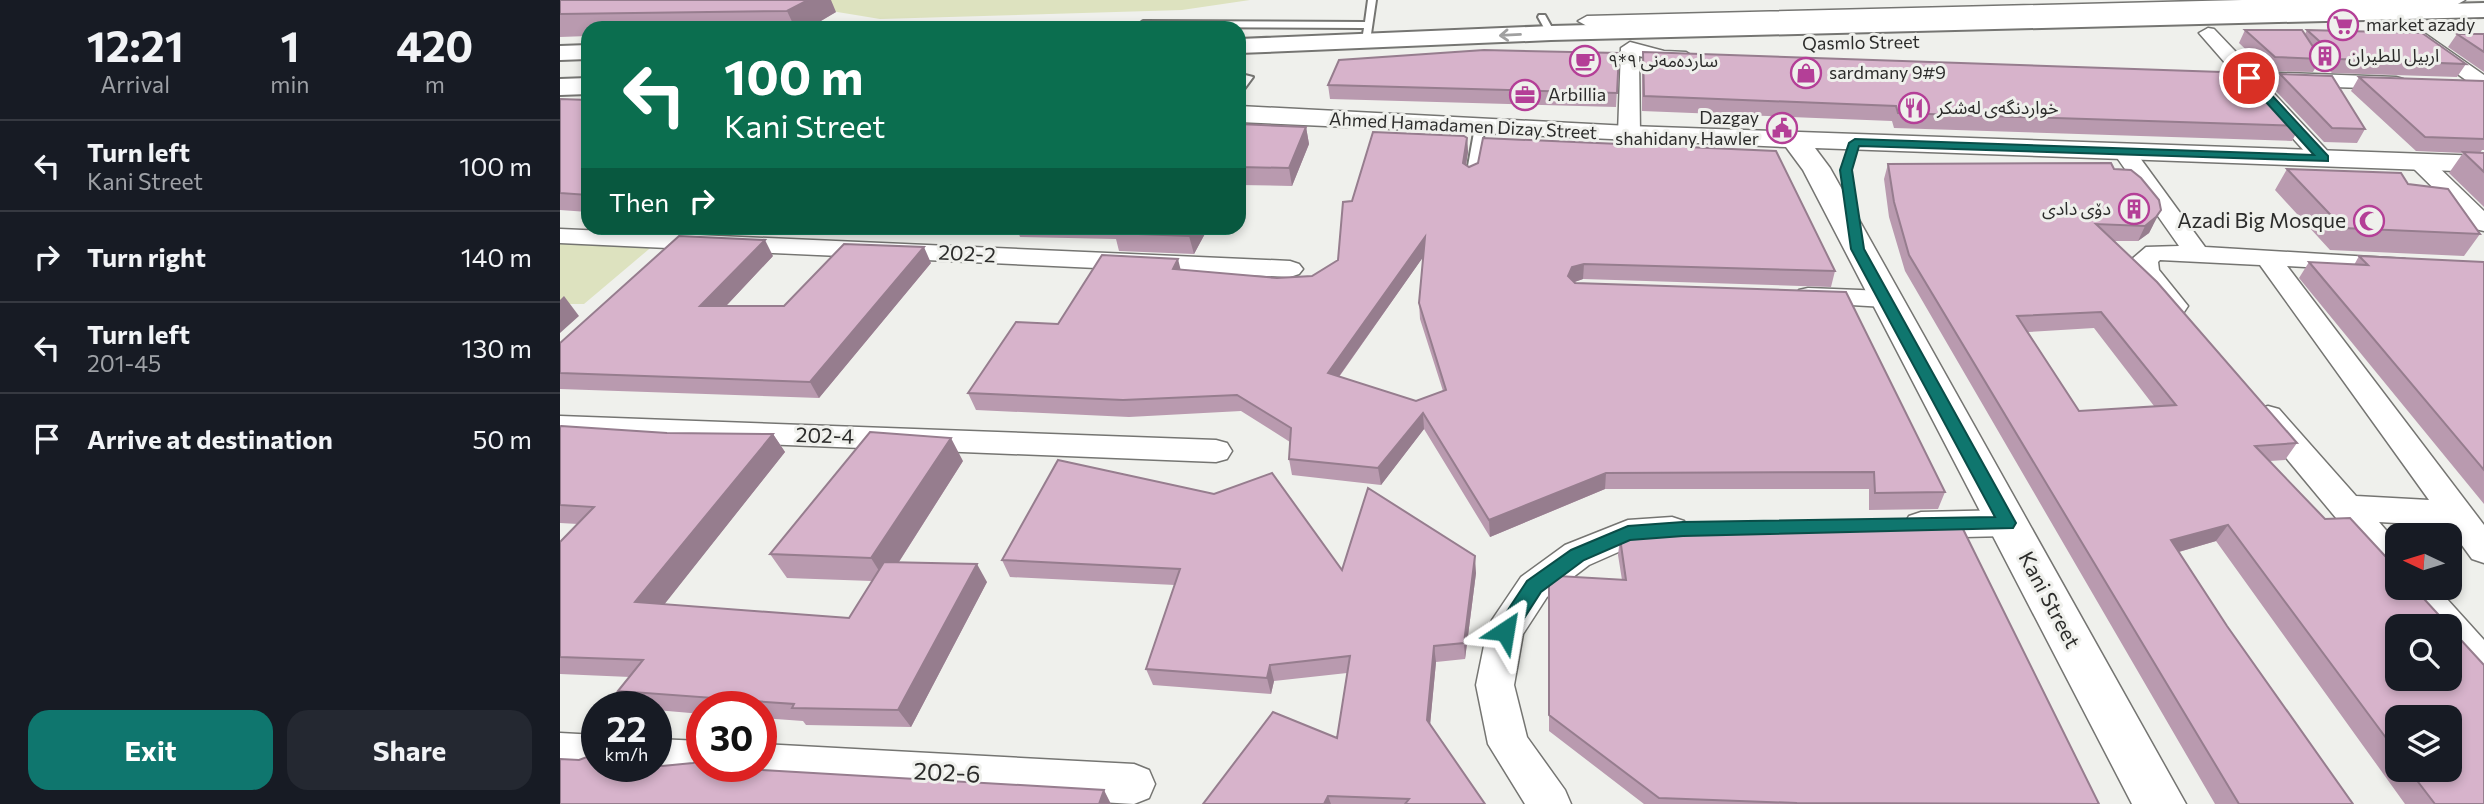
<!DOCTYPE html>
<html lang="en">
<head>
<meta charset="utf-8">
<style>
	:root { --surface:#171b24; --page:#242831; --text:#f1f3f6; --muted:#9ea1a6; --line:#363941; --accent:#0f766e }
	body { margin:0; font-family:Commissioner,"Noto Sans Arabic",sans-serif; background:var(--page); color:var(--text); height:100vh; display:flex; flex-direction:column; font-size:26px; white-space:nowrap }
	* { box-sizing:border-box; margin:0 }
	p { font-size:23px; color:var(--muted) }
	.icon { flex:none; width:38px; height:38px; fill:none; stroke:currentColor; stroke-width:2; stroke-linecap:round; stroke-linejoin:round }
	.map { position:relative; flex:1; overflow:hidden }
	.drawer { display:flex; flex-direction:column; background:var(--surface); width:560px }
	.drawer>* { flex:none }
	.hud { position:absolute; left:21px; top:21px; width:665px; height:214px; border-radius:21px; box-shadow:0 4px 10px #0003; background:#0b6e4f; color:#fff; overflow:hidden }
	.needle { width:46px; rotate:274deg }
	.fabs { position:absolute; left:1825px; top:523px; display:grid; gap:14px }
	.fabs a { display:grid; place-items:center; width:77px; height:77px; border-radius:14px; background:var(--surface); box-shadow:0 4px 10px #0003; font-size:35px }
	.speed { position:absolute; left:21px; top:691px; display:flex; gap:14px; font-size:35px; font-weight:700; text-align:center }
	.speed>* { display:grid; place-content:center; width:91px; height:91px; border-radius:50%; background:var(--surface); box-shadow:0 4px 10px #0003; line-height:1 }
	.speed small { font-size:18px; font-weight:400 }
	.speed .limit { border:10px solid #d22; background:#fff; color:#111 }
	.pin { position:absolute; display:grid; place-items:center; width:60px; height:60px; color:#fff; margin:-30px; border:4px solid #fff; border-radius:50%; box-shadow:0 2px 7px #0007 }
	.me { position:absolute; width:77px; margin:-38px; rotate:33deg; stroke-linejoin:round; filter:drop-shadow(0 0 5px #0008) }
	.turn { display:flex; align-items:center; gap:24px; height:147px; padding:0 28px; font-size:32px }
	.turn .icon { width:91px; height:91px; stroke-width:2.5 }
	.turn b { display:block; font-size:49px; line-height:60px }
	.then { display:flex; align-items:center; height:66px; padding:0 28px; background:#0003; gap:14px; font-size:26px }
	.eta { display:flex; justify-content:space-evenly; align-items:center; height:119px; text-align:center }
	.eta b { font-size:42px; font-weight:700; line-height:49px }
	.action { display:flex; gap:14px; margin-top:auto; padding:14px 28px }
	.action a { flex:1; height:80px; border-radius:21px; background:var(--accent); color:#fff; font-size:28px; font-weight:700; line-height:80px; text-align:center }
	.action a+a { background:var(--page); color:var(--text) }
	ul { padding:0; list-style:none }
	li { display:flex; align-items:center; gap:21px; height:91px; padding:0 28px; border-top:2px solid var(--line) }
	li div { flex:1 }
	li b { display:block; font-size:26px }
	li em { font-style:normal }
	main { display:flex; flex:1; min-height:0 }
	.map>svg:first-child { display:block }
	.green { fill:#dde2bf }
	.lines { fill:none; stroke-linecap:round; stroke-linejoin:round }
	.service-casing { stroke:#757572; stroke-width:4 }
	.minor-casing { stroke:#757572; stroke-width:3 }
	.tertiary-casing { stroke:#757572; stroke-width:3 }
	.secondary-casing { stroke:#757572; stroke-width:4 }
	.service { fill:#fff; fill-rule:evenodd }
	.minor { fill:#fff; fill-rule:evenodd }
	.tertiary { fill:#fff; fill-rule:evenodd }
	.secondary { fill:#fff; fill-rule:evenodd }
	.wall { fill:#b99aaf; fill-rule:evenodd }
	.shaded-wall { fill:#967d8e }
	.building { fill:#d7b3cb; stroke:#967d8e; stroke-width:2; fill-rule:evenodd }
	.oneway { stroke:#a0a0a0 }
	.route { fill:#0f766e; stroke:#0a4d48; stroke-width:2 }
	.labels { text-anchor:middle; stroke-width:6; stroke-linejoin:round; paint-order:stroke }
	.far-poi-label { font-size:18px; fill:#2c2c2b; stroke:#eff0ec; text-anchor:start }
	.far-street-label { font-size:18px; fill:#2c2c2b; stroke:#eff0ec }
	.poi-label { font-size:21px; fill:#2c2c2b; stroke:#eff0ec; text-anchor:end }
	.street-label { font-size:21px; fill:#2c2c2b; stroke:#eff0ec }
	.near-street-label { font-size:24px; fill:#2c2c2b; stroke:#eff0ec }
</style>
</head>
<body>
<main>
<section class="drawer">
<div class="eta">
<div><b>12:21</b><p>Arrival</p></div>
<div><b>1</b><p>min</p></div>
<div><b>420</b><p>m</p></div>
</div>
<ul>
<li><svg class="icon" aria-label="left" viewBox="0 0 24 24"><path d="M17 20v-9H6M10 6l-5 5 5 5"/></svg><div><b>Turn left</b><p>Kani Street</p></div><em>100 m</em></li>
<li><svg class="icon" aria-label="right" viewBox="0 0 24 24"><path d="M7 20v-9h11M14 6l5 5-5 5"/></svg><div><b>Turn right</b></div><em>140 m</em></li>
<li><svg class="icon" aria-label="left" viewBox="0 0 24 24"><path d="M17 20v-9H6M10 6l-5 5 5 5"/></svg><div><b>Turn left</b><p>201-45</p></div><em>130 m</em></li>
<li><svg class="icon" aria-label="arrive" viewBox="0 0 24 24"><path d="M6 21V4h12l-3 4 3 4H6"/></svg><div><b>Arrive at destination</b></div><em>50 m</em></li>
</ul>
<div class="action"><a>Exit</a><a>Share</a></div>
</section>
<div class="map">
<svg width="1924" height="804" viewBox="0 0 1924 804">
	<rect width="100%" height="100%" fill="#eff0ec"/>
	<path class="green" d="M 242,0 L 690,0 L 622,10 L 320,19 L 247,7 Z
		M 0,238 L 95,244 L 24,304 L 0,304 Z"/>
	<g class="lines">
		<g class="service-casing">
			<path id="service" d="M 808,0 L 816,0 L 811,34 L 807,37 L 803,34 L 804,28 L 583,27 L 579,24 L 583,21 L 805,22 Z
				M 979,15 L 985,15 L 995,33 L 994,35 L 988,35 L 978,17 Z
				M 301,25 L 356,25 L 360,28 L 297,28 Z
				M 685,75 L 693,77 L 682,92 L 679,93 L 679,83 Z
				M 920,124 L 925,127 L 916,177 L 911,180 L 906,177 L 915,127 Z"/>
		</g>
		<g class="minor-casing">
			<path id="minor" d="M 1682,0 L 1905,0 L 1896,5 L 1027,26 L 1018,21 L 1027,16 Z
				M 1845,23 L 1851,24 L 1924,75 L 1924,90 L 1917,88 L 1839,32 L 1836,28 L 1839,24 Z
				M 1648,28 L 1654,29 L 1695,72 L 1836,77 L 1843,79 L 1846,83 L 1843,87 L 1836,89 L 1706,85 L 1775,159 L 1772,164 L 1756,164 L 1684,84 L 1647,81 L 1644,77 L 1647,73 L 1673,72 L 1639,33 Z
				M 1070,42 L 1104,51 L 1126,52 L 1135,58 C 1124,71 1094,60 1079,56 L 1080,134 L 1077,139 L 1061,139 L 1058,134 L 1061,48 Z
				M 1564,145 L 1572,147 L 1645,247 L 1845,259 L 1849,264 L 1845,269 L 1836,272 L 1727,266 L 1924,525 L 1924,563 L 1912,559 L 1888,526 L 1819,522 L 1838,544 L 1838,582 L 1826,578 L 1697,423 L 1693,416 L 1697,409 L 1708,406 L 1719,409 L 1796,496 L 1869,500 L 1700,265 L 1600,260 L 1598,262 L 1599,270 L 1628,306 L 1624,312 L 1615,314 L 1606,312 L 1573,271 L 1572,259 L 1586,247 L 1619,246 L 1553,152 L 1556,147 Z
				M 1860,155 L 1868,157 L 1924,211 L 1924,231 L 1915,229 L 1852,167 L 1849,162 L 1852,157 Z
				M 0,229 L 730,261 L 739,264 L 743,269 L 739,274 L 730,277 L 0,243 Z
				M 1248,288 L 1325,291 L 1334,293 L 1338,299 L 1334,305 L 1325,307 L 1239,302 L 1235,296 L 1239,290 Z
				M 0,416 L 656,440 L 667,443 L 672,451 L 667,459 L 656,462 L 0,436 Z
				M 1447,510 L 1459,514 L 1464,523 L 1459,532 L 1447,536 L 1361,538 L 1349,534 L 1344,525 L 1349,516 L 1361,512 Z
				M 1112,517 L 1124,521 L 1129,530 L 1124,539 L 1112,543 L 1072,546 L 1029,565 L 987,597 L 963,634 L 954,685 L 967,737 L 1005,790 L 1011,804 L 965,804 L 928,744 L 916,685 L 927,631 L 932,620 L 961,577 L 1005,545 L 1068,520 Z
				M 1837,588 L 1877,588 L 1924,640 L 1924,682 L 1911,678 L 1890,653 L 1890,626 L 1867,626 Z
				M 0,733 L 37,735 L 37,766 L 51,767 L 37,773 L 0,771 Z
				M 96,739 L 142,741 L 142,766 L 160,766 L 157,773 C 134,782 104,780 82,771 L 79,766 L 96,766 Z
				M 201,744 L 574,764 L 589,770 L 595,784 L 589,798 L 574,804 L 201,782 L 186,776 L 182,766 L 201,766 Z"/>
		</g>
		<g class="tertiary-casing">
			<path id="tertiary" d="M 679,106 L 1069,126 L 1924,156 L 1924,172 L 1255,148 L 1270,168 L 1626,804 L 1572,804 L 1243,170 L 1226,147 L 679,122 Z"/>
		</g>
		<g class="secondary-casing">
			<path id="secondary" d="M 1924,3 L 1924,17 L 991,40 L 679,53 L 679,39 L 991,26 Z
				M 28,45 L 28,59 L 0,60 L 0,46 Z
				M 28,78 L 28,94 L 0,95 L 0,79 Z"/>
		</g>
		<use href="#service" class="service"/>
		<use href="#minor" class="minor"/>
		<use href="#tertiary" class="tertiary"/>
		<use href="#secondary" class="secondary"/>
	</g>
	<path class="wall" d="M 0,0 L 276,12 L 249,28 L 28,28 L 28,36 L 0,37 Z
		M 1685,30 L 1745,34 L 1747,30 L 1906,64 L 1897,77 L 1772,73 L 1759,61 L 1753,72 L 1708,71 L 1679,43 Z
		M 1897,34 L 1924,34 L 1924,72 L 1888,47 Z
		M 1083,52 L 1740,126 L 1732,141 L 1334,128 L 1332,121 L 1082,111 L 1082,66 Z
		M 1059,53 L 1056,107 L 770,99 L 768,85 Z
		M 1720,74 L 1805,129 L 1797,143 L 1764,142 L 1713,88 Z
		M 1799,77 L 1924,81 L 1924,150 L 1922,150 L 1920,153 L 1924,153 L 1924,207 L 1889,173 L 1903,153 L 1856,151 L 1791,91 Z
		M 0,99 L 28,100 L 28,212 L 0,210 Z
		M 679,124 L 746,127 L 749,144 L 732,186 L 679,185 Z
		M 907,138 L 908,152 L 906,165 L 909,167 L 1275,271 L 1271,287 L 1023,279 L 1014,282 L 1385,492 L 1378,509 L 1309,510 L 1309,489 L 1045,489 L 930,537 L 864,429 L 821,485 L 732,475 L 729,459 L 730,442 L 681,411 L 569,417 L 416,410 L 408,393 L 498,324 L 621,270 L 717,278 L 752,276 L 778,260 ZM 863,257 L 859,303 L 860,319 L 883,391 L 856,401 L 779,377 Z
		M 1328,164 L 1554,169 L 1593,225 L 1589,233 L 1578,241 L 1553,241 L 1737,443 L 1725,460 L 1710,461 L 1924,804 L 1845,804 L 1656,541 L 1619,552 L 1667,626 L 1793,804 L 1655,804 L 1345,271 L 1329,217 L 1324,179 ZM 1534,328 L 1594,406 L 1519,411 L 1468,332 ZM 1838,718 L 1890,770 L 1838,770 Z
		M 1727,169 L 1848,184 L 1920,234 L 1904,256 L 1770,250 L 1715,190 Z
		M 457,228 L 648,228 L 634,254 L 559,251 L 556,239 L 460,237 Z
		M 213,256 L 166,306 L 224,306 L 371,263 L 259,398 L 0,389 L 0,343 Z
		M 1799,256 L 1924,262 L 1924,504 L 1739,278 L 1749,262 L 1794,265 Z
		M 0,427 L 107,433 L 213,434 L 225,452 L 104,604 L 289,618 L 312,581 L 227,578 L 210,554 L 403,461 L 339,562 L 427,582 L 351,727 L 246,725 L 243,721 L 201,718 L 201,707 L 142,707 L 142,714 L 96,710 L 96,707 L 74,707 L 58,691 L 70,677 L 0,674 L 0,542 L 18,524 L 0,523 Z
		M 1060,538 L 1539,804 L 1084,804 L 989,731 L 989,599 L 1062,580 L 1058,555 Z
		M 442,560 L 916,573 L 905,659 L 876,662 L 870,724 L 925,804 L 643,804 L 777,738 L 787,673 L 714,681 L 711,694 L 593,685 L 586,669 L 615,585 L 450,577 Z"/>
	<path class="shaded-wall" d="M 248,0 L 271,0 L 276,12 L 249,28 L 235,28 L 227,11 Z
		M 746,127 L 749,144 L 732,186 L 729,168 Z
		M 907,138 L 908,152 L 904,178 L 903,163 Z
		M 1601,210 L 1589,233 L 1578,241 L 1585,226 Z
		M 634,228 L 648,228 L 634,254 L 629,236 Z
		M 865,237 L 866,253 L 770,389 L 768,373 Z
		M 205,240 L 213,256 L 151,322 L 140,306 Z
		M 364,247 L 371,263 L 259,398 L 250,382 Z
		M 618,259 L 622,275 L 613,269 Z
		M 1024,264 L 1023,279 L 1012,283 L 1008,276 L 1012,267 Z
		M 4,296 L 19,316 L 0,333 L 0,300 Z
		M 863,413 L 864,429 L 821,485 L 818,468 Z
		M 213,434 L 225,452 L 92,620 L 75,602 Z
		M 391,438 L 403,461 L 326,582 L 311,558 Z
		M 1046,473 L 1045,489 L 930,537 L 929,520 Z
		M 1668,525 L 1656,541 L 1601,557 L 1611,540 Z
		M 915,556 L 916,573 L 905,659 L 904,643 Z
		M 417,564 L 427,582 L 351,727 L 338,710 Z
		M 874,646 L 876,662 L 869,736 L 867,720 Z
		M 710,665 L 714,681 L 711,694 L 707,678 Z
		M 544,790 L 551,804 L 539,804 Z
		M 768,796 L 771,804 L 764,804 Z"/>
	<path class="building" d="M 0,0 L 248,0 L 227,11 L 0,14 Z
		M 1685,30 L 1742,30 L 1761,59 L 1715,57 Z
		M 1747,30 L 1862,33 L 1906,64 L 1779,59 Z
		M 1897,34 L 1924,34 L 1924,52 Z
		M 924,50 L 1059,53 L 1057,93 L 768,85 L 779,60 Z
		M 1083,52 L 1691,73 L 1740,126 L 1338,113 L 1336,106 L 1084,96 Z
		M 1720,74 L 1772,76 L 1805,129 L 1772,128 Z
		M 1799,77 L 1924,81 L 1924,139 L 1865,137 Z
		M 0,99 L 28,100 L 28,195 L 0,193 Z
		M 679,124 L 746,127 L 729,168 L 679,167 Z
		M 813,132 L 904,136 L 907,138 L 903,163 L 909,167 L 918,163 L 923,138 L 1216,151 L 1275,271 L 1024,264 L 1012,267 L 1008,276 L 1015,283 L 1286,292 L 1385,492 L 1315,493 L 1314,472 L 1046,473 L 929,520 L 863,413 L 818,468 L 729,459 L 731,428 L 677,395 L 563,400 L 408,393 L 456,322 L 498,324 L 542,255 L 618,259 L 613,269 L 717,278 L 752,276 L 778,260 L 783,202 L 792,201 ZM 865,237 L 859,303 L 886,390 L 856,401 L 768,373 Z
		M 1903,152 L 1924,153 L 1924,172 Z
		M 1551,163 L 1554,169 L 1571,170 L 1581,178 L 1599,200 L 1601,210 L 1596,217 L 1585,226 L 1536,224 L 1597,282 L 1737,443 L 1695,446 L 1765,519 L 1790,518 L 1838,570 L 1838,588 L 1854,588 L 1889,626 L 1838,626 L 1838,679 L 1890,679 L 1890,628 L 1924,665 L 1924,804 L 1875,804 L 1849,770 L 1890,770 L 1890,718 L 1838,718 L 1838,754 L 1668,525 L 1611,540 L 1667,626 L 1793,804 L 1679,804 L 1349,255 L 1334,202 L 1328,164 ZM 1541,312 L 1616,405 L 1519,411 L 1457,316 Z
		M 1727,169 L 1841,173 L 1848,184 L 1888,189 L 1920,234 L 1783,228 Z
		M 557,228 L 634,228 L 629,236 L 554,233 Z
		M 119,236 L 205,240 L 140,306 L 224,306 L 284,244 L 364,247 L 250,382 L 0,373 L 0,343 Z
		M 1799,256 L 1924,262 L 1924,470 L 1749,262 L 1808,265 Z
		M 1,426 L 107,433 L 213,434 L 75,602 L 289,618 L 324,562 L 417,564 L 338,710 L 232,708 L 234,704 L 58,691 L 83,660 L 0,657 L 0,542 L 34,507 L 0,505 L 0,427 Z
		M 310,432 L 391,438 L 311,558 L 210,554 Z
		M 498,460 L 654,494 L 712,473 L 782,570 L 808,488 L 915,556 L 904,643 L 874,646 L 867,720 L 925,804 L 845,804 L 849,799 L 768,796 L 764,804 L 643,804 L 713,712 L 777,738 L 790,656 L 710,665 L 707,678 L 586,669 L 620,569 L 442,560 Z
		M 1400,523 L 1539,804 L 1237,803 L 1099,798 L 989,715 L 989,583 L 998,576 L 1066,580 L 1060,538 L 1074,532 L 1126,528 Z
		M 35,754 L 37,754 L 37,766 L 96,766 L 96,765 L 102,766 L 133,763 L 142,760 L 142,766 L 179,766 L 186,769 L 544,790 L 539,804 L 0,804 L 0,759 L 19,760 Z"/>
	<defs><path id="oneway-shaft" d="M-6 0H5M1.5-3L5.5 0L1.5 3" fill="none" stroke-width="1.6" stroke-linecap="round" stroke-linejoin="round" transform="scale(1.75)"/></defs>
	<use class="oneway" href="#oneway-shaft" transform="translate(950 35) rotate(177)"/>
	<path class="route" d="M 1686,75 L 1693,75 L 1768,156 L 1768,161 L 1299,146 L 1292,170 L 1304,249 L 1456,523 L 1453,528 L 1123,536 L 1070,540 L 1024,560 L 981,592 L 952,637 L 945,639 L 938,637 L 935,631 L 938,625 L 967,581 L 1011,550 L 1068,526 L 1123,522 L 1435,517 L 1291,249 L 1280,170 L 1289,143 L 1295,139 L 1754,155 L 1686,80 Z"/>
	<defs>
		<g id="supermarket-ring" transform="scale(1.575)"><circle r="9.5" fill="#eff0ec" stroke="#b43f97" stroke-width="1.5"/><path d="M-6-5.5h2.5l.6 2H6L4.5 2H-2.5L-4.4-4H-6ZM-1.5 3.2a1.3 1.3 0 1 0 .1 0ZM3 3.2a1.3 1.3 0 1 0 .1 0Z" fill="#b43f97"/></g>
		<g id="building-ring" transform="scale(1.575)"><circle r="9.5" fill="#eff0ec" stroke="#b43f97" stroke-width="1.5"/><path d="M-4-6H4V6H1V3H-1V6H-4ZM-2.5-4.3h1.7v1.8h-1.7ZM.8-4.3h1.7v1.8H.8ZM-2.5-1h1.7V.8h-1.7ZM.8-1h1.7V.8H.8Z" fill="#b43f97"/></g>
		<g id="cafe-ring" transform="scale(1.575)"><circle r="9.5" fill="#eff0ec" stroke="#b43f97" stroke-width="1.5"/><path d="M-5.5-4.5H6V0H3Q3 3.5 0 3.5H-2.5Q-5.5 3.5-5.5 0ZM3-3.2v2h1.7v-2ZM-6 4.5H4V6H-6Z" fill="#b43f97"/></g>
		<g id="shop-ring" transform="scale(1.575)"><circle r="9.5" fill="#eff0ec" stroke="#b43f97" stroke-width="1.5"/><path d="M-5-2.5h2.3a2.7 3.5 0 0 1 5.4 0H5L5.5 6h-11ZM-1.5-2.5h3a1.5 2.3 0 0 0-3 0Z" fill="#b43f97"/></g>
		<g id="office-ring" transform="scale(1.575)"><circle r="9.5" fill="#eff0ec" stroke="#b43f97" stroke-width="1.5"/><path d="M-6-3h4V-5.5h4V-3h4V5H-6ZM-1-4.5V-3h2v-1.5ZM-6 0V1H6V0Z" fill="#b43f97"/></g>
		<g id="restaurant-ring" transform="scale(1.575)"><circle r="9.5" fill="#eff0ec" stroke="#b43f97" stroke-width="1.5"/><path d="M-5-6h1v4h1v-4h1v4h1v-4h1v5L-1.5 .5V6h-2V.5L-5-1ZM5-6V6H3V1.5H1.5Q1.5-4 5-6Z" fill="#b43f97"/></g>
		<g id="civic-ring" transform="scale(1.575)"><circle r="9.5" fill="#eff0ec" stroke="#b43f97" stroke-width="1.5"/><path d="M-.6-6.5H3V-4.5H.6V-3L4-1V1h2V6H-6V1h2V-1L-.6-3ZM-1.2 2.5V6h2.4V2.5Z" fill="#b43f97"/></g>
		<g id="mosque-ring" transform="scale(1.575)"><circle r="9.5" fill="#eff0ec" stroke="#b43f97" stroke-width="1.5"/><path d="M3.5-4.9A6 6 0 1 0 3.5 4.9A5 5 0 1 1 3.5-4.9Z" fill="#b43f97"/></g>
	</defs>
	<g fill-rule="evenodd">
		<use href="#supermarket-ring" x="1783" y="25"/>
		<use href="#building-ring" x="1765" y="56"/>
		<use href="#cafe-ring" x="1025" y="61"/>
		<use href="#shop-ring" x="1246" y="73"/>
		<use href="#office-ring" x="965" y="95"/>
		<use href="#restaurant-ring" x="1354" y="108"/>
		<use href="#civic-ring" x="1222" y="128"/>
		<use href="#building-ring" x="1574" y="209"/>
		<use href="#mosque-ring" x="1809" y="221"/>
	</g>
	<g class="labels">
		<g class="far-poi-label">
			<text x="1806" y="31">market azady</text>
			<text x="1788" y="62">اربيل للطيران</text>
			<text x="1048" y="67">ساردەمەنی ٩*٩</text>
			<text x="1269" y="79">sardmany 9#9</text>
			<text x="988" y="101">Arbillia</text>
			<text x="1377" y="114">خواردنگەی لەشکر</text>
			<text x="1199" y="124" text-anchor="end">Dazgay<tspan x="1199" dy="21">shahidany Hawler</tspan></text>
			<text x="1551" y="215" text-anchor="end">دۆى دادى</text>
		</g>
		<g class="far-street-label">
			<text transform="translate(1301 43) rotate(-1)" y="6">Qasmlo Street</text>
			<text transform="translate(903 126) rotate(3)" y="6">Ahmed Hamadamen Dizay Street</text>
		</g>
		<g class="poi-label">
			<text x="1786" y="228">Azadi Big Mosque</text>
		</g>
		<g class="street-label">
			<text transform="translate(407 254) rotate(3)" y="7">202-2</text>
			<text transform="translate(265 436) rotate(2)" y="7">202-4</text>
			<text transform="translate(1489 600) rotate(62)" y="7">Kani Street</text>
		</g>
		<g class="near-street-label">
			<text transform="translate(387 773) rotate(3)" y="8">202-6</text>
		</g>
	</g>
</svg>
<div class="fabs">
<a><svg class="needle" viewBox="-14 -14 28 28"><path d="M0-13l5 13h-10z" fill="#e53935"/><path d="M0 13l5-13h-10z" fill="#9ea1a6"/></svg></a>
<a><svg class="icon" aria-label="search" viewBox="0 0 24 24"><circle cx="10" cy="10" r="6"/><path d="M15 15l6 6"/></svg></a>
<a><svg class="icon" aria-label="layers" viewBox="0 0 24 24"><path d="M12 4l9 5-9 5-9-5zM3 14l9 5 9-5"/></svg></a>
</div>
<div class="speed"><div>22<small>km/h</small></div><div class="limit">30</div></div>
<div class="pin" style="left:1689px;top:78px;background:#d93025"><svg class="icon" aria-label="arrive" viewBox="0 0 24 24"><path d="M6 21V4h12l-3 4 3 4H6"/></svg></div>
<svg class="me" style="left:945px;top:631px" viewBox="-20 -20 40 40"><path d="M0-17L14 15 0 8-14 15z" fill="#0f766e" stroke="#fff" stroke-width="4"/></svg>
<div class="hud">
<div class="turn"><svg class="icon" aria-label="left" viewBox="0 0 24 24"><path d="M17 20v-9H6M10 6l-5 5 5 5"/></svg><div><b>100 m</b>Kani Street</div></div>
<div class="then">Then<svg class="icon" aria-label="right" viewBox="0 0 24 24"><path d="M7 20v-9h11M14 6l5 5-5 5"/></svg></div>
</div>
</div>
</main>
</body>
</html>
